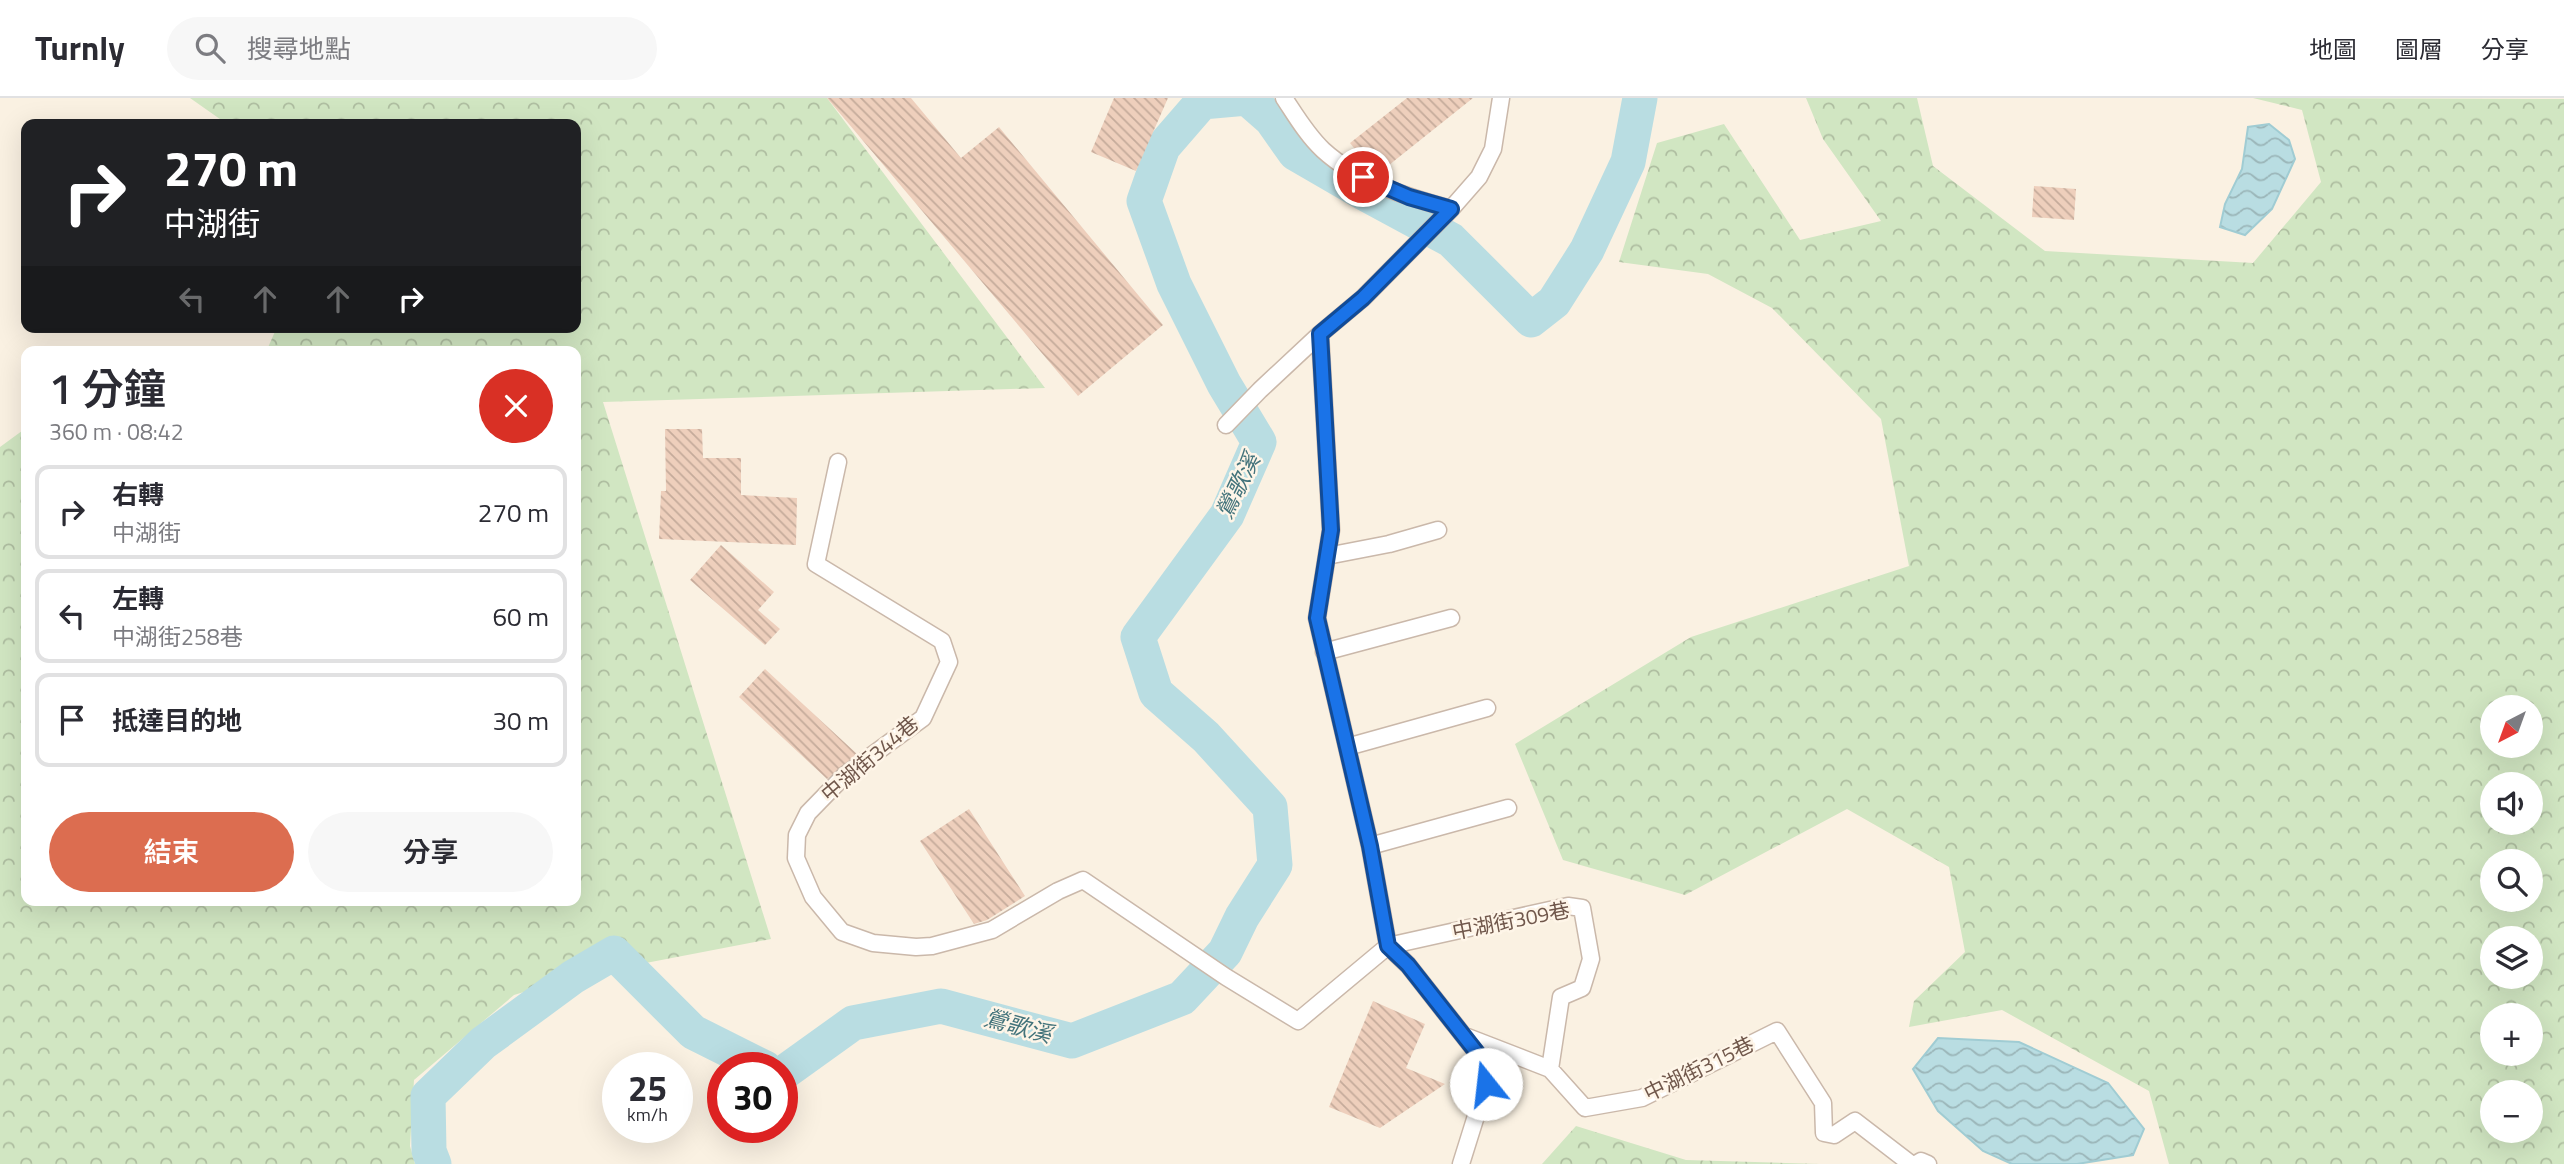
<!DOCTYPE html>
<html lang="zh-TW">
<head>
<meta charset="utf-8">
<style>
	:root { --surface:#fff; --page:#f7f7f7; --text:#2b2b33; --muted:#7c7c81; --line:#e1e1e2; --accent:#dc6d50 }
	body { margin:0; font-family:"Titillium Web","Noto Sans TC",sans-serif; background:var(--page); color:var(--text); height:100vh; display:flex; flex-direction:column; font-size:26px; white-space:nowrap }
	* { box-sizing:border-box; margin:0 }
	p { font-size:23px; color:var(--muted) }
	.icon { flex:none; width:38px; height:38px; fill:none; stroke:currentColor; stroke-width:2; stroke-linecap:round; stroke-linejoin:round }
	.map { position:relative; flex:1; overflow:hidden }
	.details { position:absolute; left:21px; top:248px; width:560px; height:560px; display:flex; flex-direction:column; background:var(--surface); border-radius:14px; box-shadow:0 7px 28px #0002 }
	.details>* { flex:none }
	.top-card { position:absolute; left:21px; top:21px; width:560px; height:214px; border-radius:14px; box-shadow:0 7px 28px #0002; background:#202124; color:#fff; overflow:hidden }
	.needle { width:46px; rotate:221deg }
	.fabs { position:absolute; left:2480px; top:597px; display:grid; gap:14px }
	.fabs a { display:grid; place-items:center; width:63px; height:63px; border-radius:50%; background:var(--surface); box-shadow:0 7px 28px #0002; font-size:35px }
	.speed { position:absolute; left:602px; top:954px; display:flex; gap:14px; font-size:35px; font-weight:700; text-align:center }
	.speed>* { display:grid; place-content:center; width:91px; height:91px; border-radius:50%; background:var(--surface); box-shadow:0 7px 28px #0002; line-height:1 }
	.speed small { font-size:18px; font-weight:400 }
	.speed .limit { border:10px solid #d22; background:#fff; color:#111 }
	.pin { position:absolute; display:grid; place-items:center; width:60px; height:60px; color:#fff; margin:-30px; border:4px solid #fff; border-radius:50%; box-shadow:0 2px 7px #0007 }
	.me { position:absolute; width:77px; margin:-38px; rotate:344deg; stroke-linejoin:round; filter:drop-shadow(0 0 5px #0008) }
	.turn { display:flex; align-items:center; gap:24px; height:147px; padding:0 28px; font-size:32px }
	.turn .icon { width:91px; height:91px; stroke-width:2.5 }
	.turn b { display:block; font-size:49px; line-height:60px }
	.lanes { display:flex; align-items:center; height:66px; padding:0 28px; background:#0003; justify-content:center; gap:35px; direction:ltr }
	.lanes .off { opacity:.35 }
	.round { display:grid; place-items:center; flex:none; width:74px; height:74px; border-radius:37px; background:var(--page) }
	.overview { display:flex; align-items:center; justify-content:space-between; height:119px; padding:0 28px }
	h1 { font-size:42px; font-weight:600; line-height:52px }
	.button { display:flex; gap:14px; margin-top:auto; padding:14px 28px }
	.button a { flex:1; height:80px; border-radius:42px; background:var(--accent); color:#fff; font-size:28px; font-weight:600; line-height:80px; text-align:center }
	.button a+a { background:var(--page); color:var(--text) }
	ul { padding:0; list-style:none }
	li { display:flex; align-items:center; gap:21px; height:94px; margin:0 14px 10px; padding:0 14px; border:4px solid var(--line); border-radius:14px }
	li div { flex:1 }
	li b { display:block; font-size:26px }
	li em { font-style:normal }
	header { display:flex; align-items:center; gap:42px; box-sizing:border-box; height:98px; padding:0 35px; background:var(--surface); border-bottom:2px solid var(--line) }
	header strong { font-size:33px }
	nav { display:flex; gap:38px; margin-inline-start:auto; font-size:24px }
	.search { width:490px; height:63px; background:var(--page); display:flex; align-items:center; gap:18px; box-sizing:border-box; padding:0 24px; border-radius:38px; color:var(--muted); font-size:26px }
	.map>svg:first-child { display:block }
	.forest { fill:url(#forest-crowns); fill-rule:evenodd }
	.water { fill:url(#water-waves); stroke:#a0ccd3; stroke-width:2 }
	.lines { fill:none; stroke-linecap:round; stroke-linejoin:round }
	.river { stroke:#b9dde2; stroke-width:35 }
	.building { fill:url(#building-back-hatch) }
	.minor-casing { stroke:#cab8aa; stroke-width:19 }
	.minor { stroke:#fff; stroke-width:16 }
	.route-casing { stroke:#114b97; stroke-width:18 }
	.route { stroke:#1a73e8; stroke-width:12 }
	.labels { text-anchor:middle; stroke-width:5; stroke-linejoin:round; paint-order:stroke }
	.street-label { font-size:21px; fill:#70574b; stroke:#fef5e8 }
	.water-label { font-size:23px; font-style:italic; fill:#43737b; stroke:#fef5e8 }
</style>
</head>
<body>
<header>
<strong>Turnly</strong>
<div class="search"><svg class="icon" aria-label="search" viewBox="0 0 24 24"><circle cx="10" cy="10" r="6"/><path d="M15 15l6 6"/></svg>搜尋地點</div>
<nav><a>地圖</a><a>圖層</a><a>分享</a></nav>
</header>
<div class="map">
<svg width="2564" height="1066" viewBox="0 0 2564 1066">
	<defs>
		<pattern id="forest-crowns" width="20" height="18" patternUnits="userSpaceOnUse" patternTransform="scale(1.75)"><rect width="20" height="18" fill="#d1e6c2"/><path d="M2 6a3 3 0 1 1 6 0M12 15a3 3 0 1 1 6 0" fill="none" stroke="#aebda0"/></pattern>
		<pattern id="water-waves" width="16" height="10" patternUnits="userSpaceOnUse" patternTransform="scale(1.75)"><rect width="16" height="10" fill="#b9dde2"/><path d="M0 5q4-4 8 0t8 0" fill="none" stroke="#9bb6b9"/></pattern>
		<pattern id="building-back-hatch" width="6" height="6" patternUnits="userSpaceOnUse" patternTransform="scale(1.75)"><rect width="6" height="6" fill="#eecfbc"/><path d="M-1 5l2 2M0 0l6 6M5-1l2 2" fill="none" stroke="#c5ab9b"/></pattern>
	</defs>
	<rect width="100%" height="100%" fill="#faf1e2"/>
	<path class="forest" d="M 190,0 L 827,0 L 1045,290 L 603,304 L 771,841 L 573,879 L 514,897 L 414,982 L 410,1048 L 415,1066 L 0,1066 L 0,349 L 26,330 L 26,803 L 576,803 L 576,254 L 266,254 L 277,229 L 576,229 L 576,26 L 227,26 Z
		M 1806,0 L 1917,0 L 1933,68 L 2045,153 L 2253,165 L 2321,84 L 2302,12 L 2253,0 L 2564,1 L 2564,1066 L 2169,1066 L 2149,993 L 2002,912 L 1909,929 L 1914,903 L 1965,854 L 1949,769 L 1847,711 L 1685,797 L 1563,762 L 1515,646 L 1691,539 L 1909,468 L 1881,321 L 1772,210 L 1708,176 L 1619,164 L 1657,45 L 1724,26 L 1800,142 L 1881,123 L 1823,41 ZM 2492,609 L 2530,609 L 2530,648 L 2492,648 ZM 2492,686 L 2530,686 L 2530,724 L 2492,724 ZM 2492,763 L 2530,763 L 2530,802 L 2492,802 ZM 2492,840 L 2530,840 L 2530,878 L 2492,878 ZM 2492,917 L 2530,917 L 2530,956 L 2492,956 ZM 2492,994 L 2530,994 L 2530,1032 L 2492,1032 Z
		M 1576,1028 L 1686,1062 L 1820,1066 L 1542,1066 Z"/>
	<path class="water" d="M 2269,26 L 2289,42 L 2295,61 L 2272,111 L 2245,137 L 2220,129 L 2225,106 L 2242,71 L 2248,29 Z
		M 1938,940 L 2019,944 L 2108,985 L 2144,1031 L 2133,1057 L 2077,1066 L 2012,1066 L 1983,1053 L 1938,1013 L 1913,971 Z"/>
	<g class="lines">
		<path class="river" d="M 782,976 L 853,925 L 941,908 L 1072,943 L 1182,900 L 1225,854 L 1242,819 L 1275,767 L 1270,709 L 1206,639 L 1156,595 L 1138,539 L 1227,417 L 1259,344 L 1224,286 L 1174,186 L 1144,103 L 1163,49 L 1202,4 L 1247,0 L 1271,21 L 1295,55 L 1364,95 L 1451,142 L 1531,222 L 1554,204 L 1587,152 L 1628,64 L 1640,0
			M 434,1066 L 429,1053 L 428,998 L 483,945 L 573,879 L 614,855 L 693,934 L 765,970"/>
	</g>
	<path class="building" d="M 827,0 L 911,0 L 961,60 L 999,29 L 1163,227 L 1078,298 Z
		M 1114,0 L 1168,0 L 1136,73 L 1091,54 Z
		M 1407,0 L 1473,0 L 1379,75 L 1371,71 L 1350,45 Z
		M 2034,88 L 2076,91 L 2074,122 L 2032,119 Z
		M 665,331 L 702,331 L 703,360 L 741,360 L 741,397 L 797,400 L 796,447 L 659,441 L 661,393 L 666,393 Z
		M 721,447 L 774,494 L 758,512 L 780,531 L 765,547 L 690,482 Z
		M 765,571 L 857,656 L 827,681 L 739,599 Z
		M 969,711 L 1025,798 L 987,822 L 974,826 L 920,743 Z
		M 1373,903 L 1425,926 L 1406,970 L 1445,986 L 1380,1030 L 1329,1009 Z"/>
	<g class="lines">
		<g class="minor-casing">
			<path id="minor" d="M 1284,0 C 1296,18 1307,37 1323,52 C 1358,84 1407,99 1451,111
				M 1226,327 L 1260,292 L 1320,236
				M 838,364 L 816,466 L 942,543 L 949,564 L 923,620 L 845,677 L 808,715 L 797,737 L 796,760 L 813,799 L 842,834 L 873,845 L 916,849 L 932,848 L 992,832 L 1058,793 L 1083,782 L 1226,879 L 1298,923 L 1388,848 L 1568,808 L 1582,810 L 1591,861 L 1582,890 L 1561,899 L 1550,971
				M 1327,458 L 1389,446 L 1438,432
				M 1324,554 L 1451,520
				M 1347,649 L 1487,610
				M 1370,748 L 1508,710
				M 1465,938 L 1550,971 L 1585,1010 L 1642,1000 L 1777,933 L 1823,1005 L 1824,1035 L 1834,1037 L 1855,1023 L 1911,1066
				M 1461,1066 L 1486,986 L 1485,965 L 1408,867 L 1388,848 L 1370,748 L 1317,520 L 1331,432 L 1320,236 L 1363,200 L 1451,111 L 1479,79 L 1493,51 L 1501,0
				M 1916,1066 L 1921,1063 L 1928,1066"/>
		</g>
		<use href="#minor" class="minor"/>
	</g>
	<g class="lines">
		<g class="route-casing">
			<path id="route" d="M 1363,79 L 1409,99 L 1451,111 L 1363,200 L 1320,236 L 1331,432 L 1317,520 L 1370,748 L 1388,848 L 1408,867 L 1485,965 L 1486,986"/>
		</g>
		<use href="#route" class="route"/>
	</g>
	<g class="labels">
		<g class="street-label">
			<text transform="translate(870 661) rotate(-40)" y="7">中湖街344巷</text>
			<text transform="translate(1511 823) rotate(-11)" y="7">中湖街309巷</text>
			<text transform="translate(1699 971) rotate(-26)" y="7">中湖街315巷</text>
		</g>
		<g class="water-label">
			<text transform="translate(1238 388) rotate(-64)" y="8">鶯歌溪</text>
			<text transform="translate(1018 928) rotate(15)" y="8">鶯歌溪</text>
		</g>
	</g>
</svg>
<div class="fabs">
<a><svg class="needle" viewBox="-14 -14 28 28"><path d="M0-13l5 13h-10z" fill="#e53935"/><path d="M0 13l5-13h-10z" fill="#7c7c81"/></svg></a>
<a><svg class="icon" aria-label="sound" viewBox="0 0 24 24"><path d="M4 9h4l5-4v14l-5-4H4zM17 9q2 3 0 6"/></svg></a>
<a><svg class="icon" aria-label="search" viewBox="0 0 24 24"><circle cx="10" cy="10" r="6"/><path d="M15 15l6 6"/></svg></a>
<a><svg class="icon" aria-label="layers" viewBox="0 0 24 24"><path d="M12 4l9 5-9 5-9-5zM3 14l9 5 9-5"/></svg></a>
<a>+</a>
<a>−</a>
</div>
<div class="speed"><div>25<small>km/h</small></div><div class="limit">30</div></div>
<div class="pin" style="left:1363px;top:79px;background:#d93025"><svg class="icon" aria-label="arrive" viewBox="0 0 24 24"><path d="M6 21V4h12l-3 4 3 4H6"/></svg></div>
<svg class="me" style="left:1486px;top:986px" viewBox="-20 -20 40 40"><circle r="19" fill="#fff"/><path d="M0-13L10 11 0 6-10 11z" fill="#1a73e8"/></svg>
<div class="top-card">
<div class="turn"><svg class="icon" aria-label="right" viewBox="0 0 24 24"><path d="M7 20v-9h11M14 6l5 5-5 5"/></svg><div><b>270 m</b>中湖街</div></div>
<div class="lanes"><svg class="icon off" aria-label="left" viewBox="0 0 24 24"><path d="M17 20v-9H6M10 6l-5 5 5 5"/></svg><svg class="icon off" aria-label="ahead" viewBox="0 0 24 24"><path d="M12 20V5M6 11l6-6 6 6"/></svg><svg class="icon off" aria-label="ahead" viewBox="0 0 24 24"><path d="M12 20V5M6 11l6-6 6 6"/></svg><svg class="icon" aria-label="right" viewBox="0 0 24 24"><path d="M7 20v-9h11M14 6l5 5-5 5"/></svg></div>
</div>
<section class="details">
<div class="overview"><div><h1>1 分鐘</h1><p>360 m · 08:42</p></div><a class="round" style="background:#d93025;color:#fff"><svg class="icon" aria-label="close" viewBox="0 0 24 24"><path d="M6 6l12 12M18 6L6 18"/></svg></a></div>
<ul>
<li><svg class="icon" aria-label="right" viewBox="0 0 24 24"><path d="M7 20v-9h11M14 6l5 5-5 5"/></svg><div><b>右轉</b><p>中湖街</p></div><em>270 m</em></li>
<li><svg class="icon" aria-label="left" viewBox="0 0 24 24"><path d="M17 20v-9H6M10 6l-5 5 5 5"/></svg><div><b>左轉</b><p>中湖街258巷</p></div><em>60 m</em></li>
<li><svg class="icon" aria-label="arrive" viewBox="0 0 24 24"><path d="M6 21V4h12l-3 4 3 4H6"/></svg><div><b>抵達目的地</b></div><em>30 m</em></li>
</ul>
<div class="button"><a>結束</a><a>分享</a></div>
</section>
</div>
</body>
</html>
